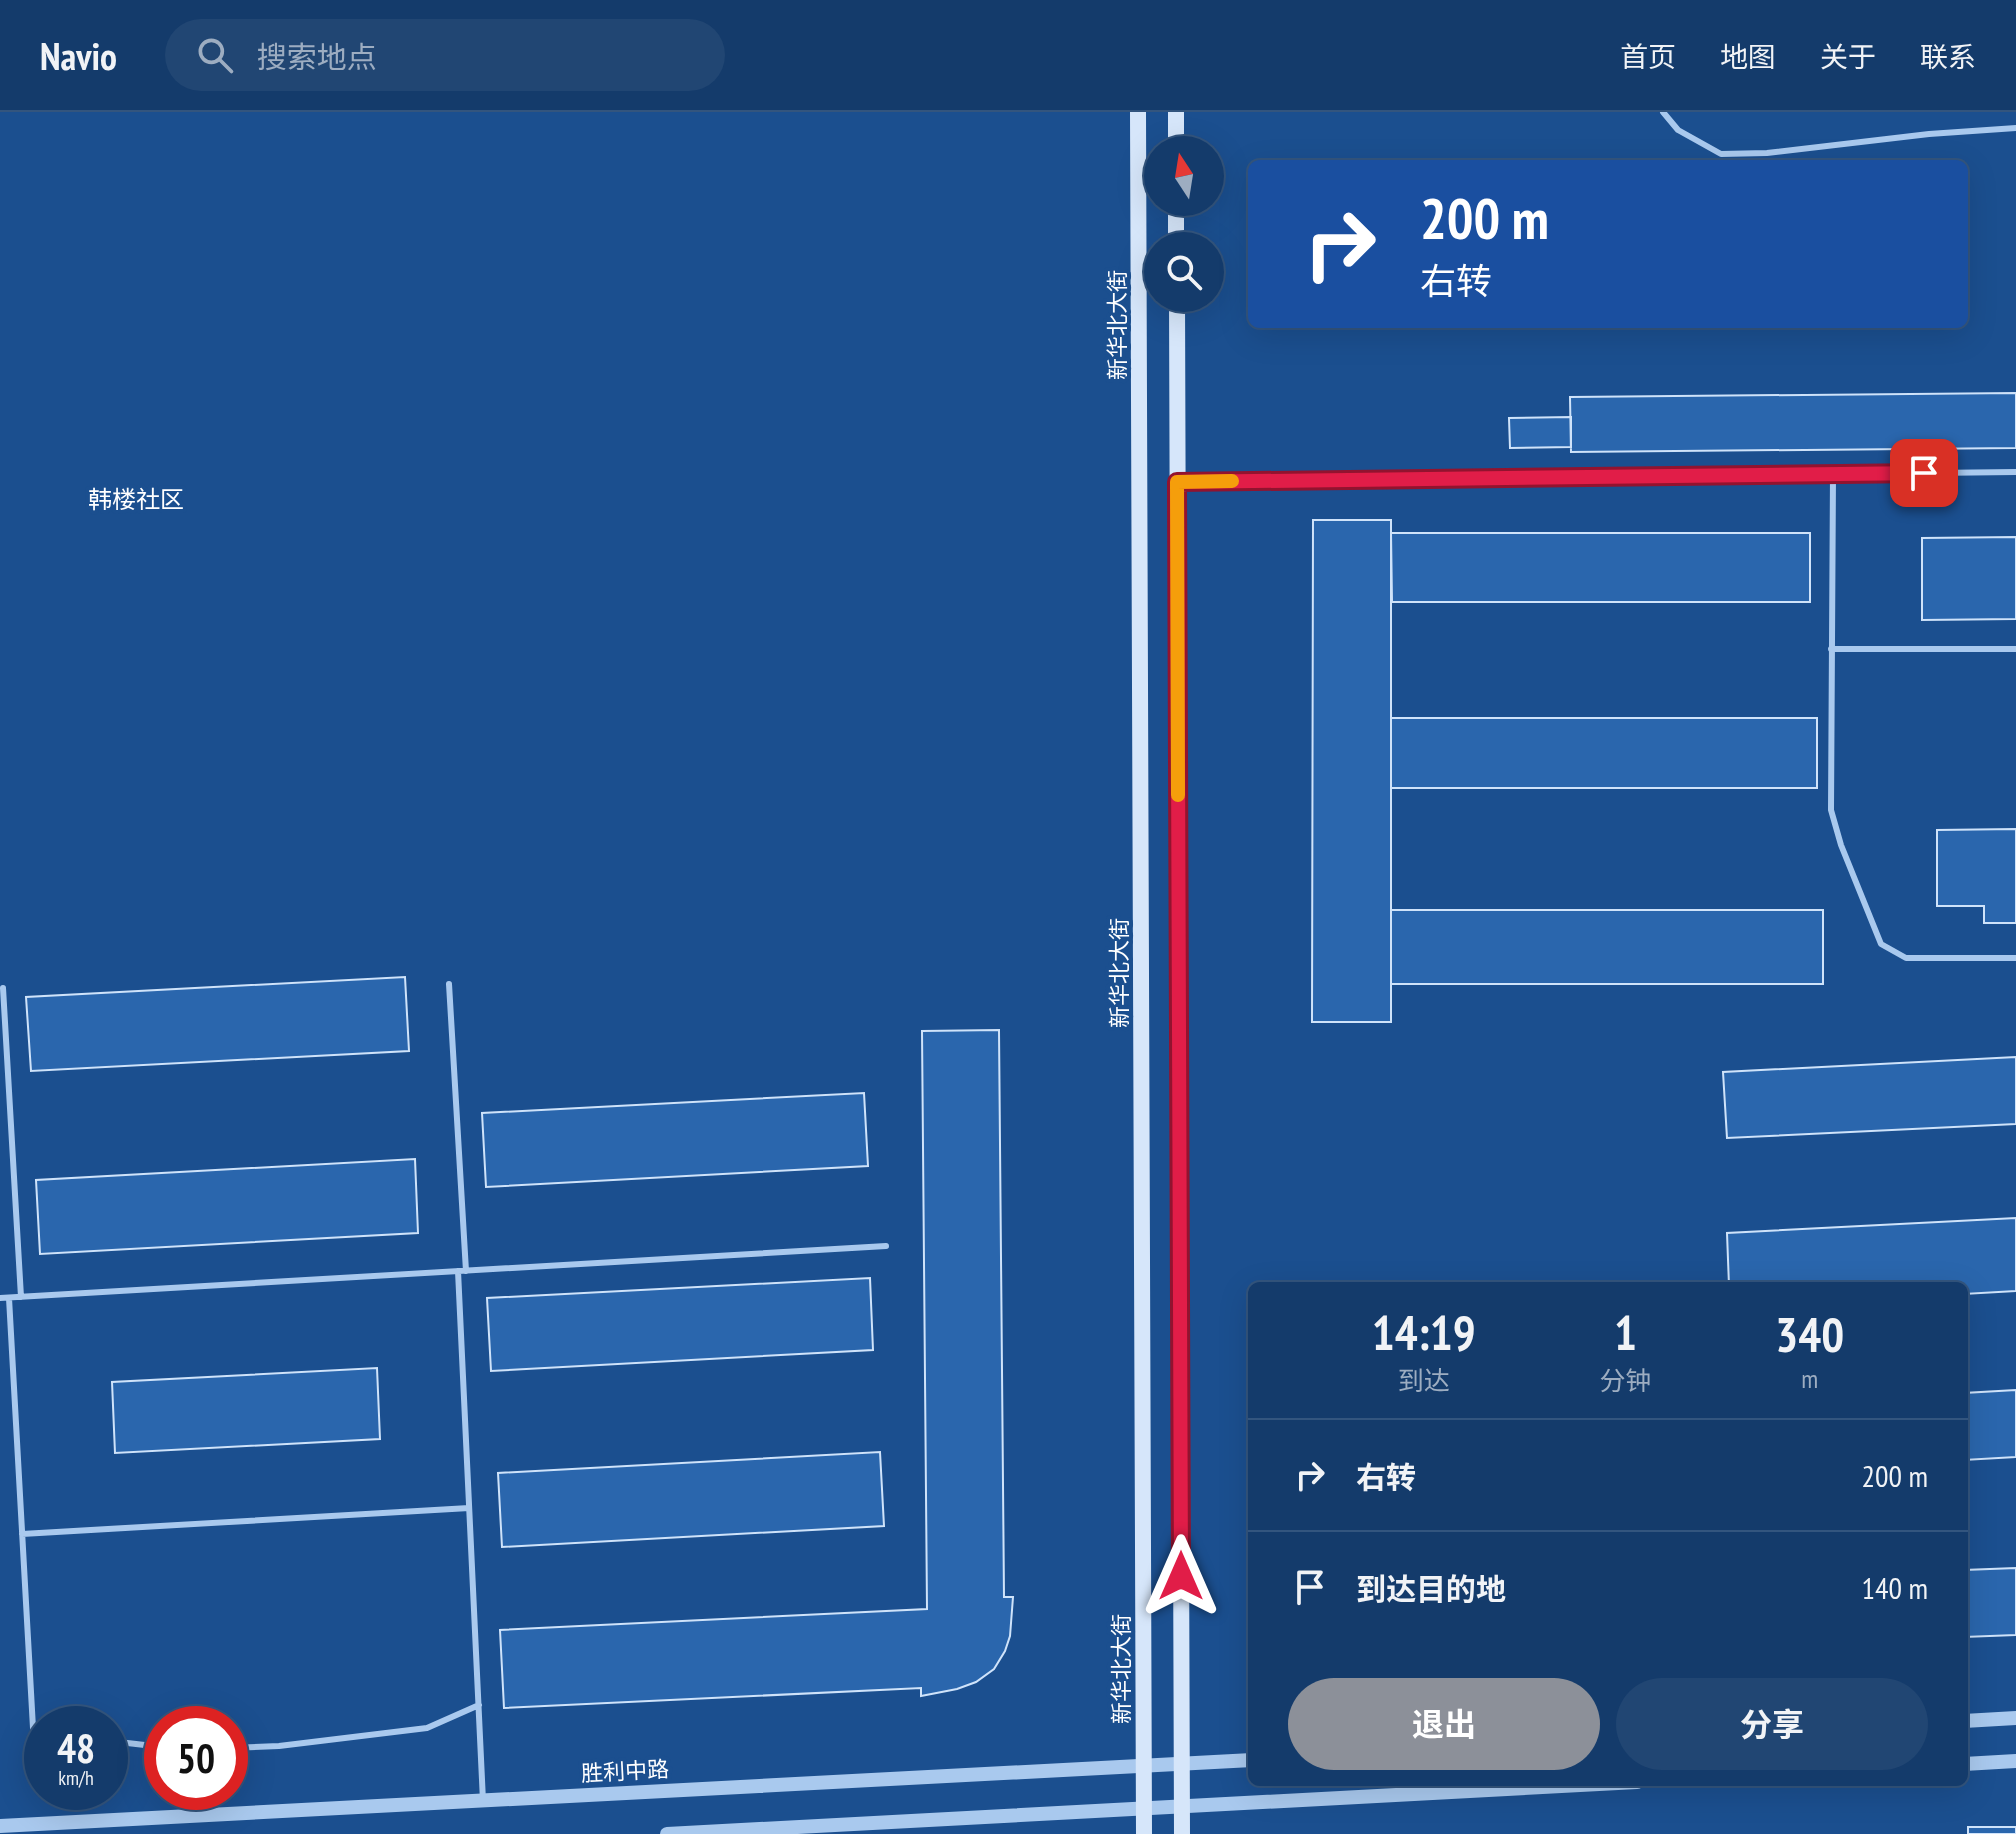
<!DOCTYPE html>
<html lang="zh">
<head>
<meta charset="utf-8">
<style>
	:root { --surface:#143b6b; --page:#214673; --text:#f1f3f6; --muted:#9dadc1; --line:#33557e; --accent:#8c9099 }
	body { margin:0; font-family:"PT Sans Narrow","Noto Sans SC",sans-serif; background:var(--page); color:var(--text); height:100vh; display:flex; flex-direction:column; font-size:30px; white-space:nowrap }
	* { box-sizing:border-box; margin:0 }
	p { font-size:26px; color:var(--muted) }
	.icon { flex:none; width:44px; height:44px; fill:none; stroke:currentColor; stroke-width:2; stroke-linecap:round; stroke-linejoin:round }
	.map { position:relative; flex:1; overflow:hidden }
	.panel { position:absolute; left:1248px; top:1170px; width:720px; height:504px; display:flex; flex-direction:column; background:var(--surface); border-radius:12px; box-shadow:0 8px 32px #0002,0 0 0 2px var(--line) }
	.panel>* { flex:none }
	.guide { position:absolute; left:1248px; top:48px; width:720px; height:168px; border-radius:12px; box-shadow:0 8px 32px #0002,0 0 0 2px var(--line); background:#1a4fa0; color:#fff; overflow:hidden }
	.needle { width:52px; rotate:348deg }
	.tools { position:absolute; left:1144px; top:24px; display:grid; gap:16px }
	.tools a { display:grid; place-items:center; width:80px; height:80px; border-radius:50%; background:var(--surface); box-shadow:0 8px 32px #0002,0 0 0 2px var(--line); font-size:40px }
	.speed { position:absolute; left:24px; top:1594px; display:flex; gap:16px; font-size:40px; font-weight:700; text-align:center }
	.speed>* { display:grid; place-content:center; width:104px; height:104px; border-radius:50%; background:var(--surface); box-shadow:0 8px 32px #0002,0 0 0 2px var(--line); line-height:1 }
	.speed small { font-size:20px; font-weight:400 }
	.speed .limit { border:12px solid #d22; background:#fff; color:#111 }
	.pin { position:absolute; display:grid; place-items:center; width:68px; height:68px; color:#fff; margin:-34px; border-radius:16px; box-shadow:0 4px 12px #0006 }
	.me { position:absolute; width:88px; margin:-44px; rotate:0deg; stroke-linejoin:round; filter:drop-shadow(0 0 6px #0008) }
	.turn { display:flex; align-items:center; gap:28px; height:168px; padding:0 40px; font-size:36px }
	.turn .icon { width:104px; height:104px; stroke-width:2.5 }
	.turn b { display:block; font-size:56px; line-height:68px }
	.eta { display:flex; justify-content:space-evenly; align-items:center; height:136px; text-align:center }
	.eta b { font-size:48px; font-weight:700; line-height:56px }
	.primary-button { display:flex; gap:16px; margin-top:auto; padding:16px 40px }
	.primary-button a { flex:1; height:92px; border-radius:48px; background:var(--accent); color:#fff; font-size:32px; font-weight:700; line-height:92px; text-align:center }
	.primary-button a+a { background:var(--page); color:var(--text) }
	ul { padding:0; list-style:none }
	li { display:flex; align-items:center; gap:24px; height:112px; padding:0 40px; border-top:2px solid var(--line) }
	li div { flex:1 }
	li b { display:block; font-size:30px }
	li em { font-style:normal }
	header { display:flex; align-items:center; gap:48px; box-sizing:border-box; height:112px; padding:0 40px; background:var(--surface); border-bottom:2px solid var(--line) }
	header strong { font-size:38px }
	nav { display:flex; gap:44px; margin-inline-start:auto; font-size:28px }
	.search { width:560px; height:72px; background:var(--page); display:flex; align-items:center; gap:20px; box-sizing:border-box; padding:0 28px; border-radius:44px; color:var(--muted); font-size:30px }
	.map>svg:first-child { display:block }
	.building { fill:#2a66ad; stroke:#cfe3fa; stroke-width:2 }
	.lines { fill:none; stroke-linecap:round; stroke-linejoin:round }
	.service { stroke:#a9c9ee; stroke-width:6 }
	.tertiary { stroke:#a9c9ee; stroke-width:14 }
	.secondary { stroke:#d6e6fa; stroke-width:16 }
	.route-casing { stroke:#92132f; stroke-width:20 }
	.route { stroke:#e11d48; stroke-width:14 }
	.slow { stroke:#f59e0b; stroke-width:14 }
	.labels { text-anchor:middle; stroke-width:8; stroke-linejoin:round; paint-order:stroke }
	.street-label { font-size:22px; fill:#fff; stroke:#1b4f8f }
	.neighbourhood-label { font-size:24px; fill:#fff; stroke:#1b4f8f }
</style>
</head>
<body>
<header>
<strong>Navio</strong>
<div class="search"><svg class="icon" aria-label="search" viewBox="0 0 24 24"><circle cx="10" cy="10" r="6"/><path d="M15 15l6 6"/></svg>搜索地点</div>
<nav><a>首页</a><a>地图</a><a>关于</a><a>联系</a></nav>
</header>
<div class="map">
<svg width="2016" height="1722" viewBox="0 0 2016 1722">
	<rect width="100%" height="100%" fill="#1b4f8f"/>
	<path class="building" d="M 2016,281 L 2016,336 L 1571,340 L 1570,285 Z
		M 1571,305 L 1571,335 L 1510,336 L 1509,306 Z
		M 1313,408 L 1391,408 L 1391,910 L 1312,910 Z
		M 1391,421 L 1810,421 L 1810,490 L 1392,490 Z
		M 2016,425 L 2016,507 L 1922,508 L 1922,426 Z
		M 1391,606 L 1817,606 L 1817,676 L 1391,676 Z
		M 2016,717 L 2016,811 L 1984,811 L 1984,794 L 1937,794 L 1937,718 Z
		M 1391,798 L 1823,798 L 1823,872 L 1391,872 Z
		M 405,865 L 409,939 L 31,959 L 26,885 Z
		M 999,918 L 1004,1485 L 1013,1485 L 1010,1524 L 1005,1539 L 994,1557 L 976,1570 L 957,1577 L 921,1584 L 921,1576 L 504,1596 L 500,1518 L 927,1497 L 922,919 Z
		M 2016,945 L 2016,1012 L 1727,1026 L 1723,960 Z
		M 864,981 L 868,1054 L 486,1075 L 482,1001 Z
		M 415,1047 L 418,1121 L 40,1142 L 36,1068 Z
		M 2016,1106 L 2016,1179 L 1964,1182 L 1964,1174 L 1729,1174 L 1727,1121 Z
		M 870,1166 L 873,1238 L 491,1259 L 487,1186 Z
		M 377,1256 L 380,1327 L 115,1341 L 112,1270 Z
		M 2016,1278 L 2016,1345 L 1964,1348 L 1964,1281 Z
		M 880,1340 L 884,1414 L 502,1435 L 498,1361 Z
		M 2016,1456 L 2016,1523 L 1964,1525 L 1964,1458 Z
		M 1968,1715 L 2016,1715 L 2016,1722 L 1968,1722 Z"/>
	<g class="lines">
		<path class="service" d="M 1663,0 L 1678,18 L 1721,42 L 1767,41 L 1929,22 L 2016,16
			M 1833,362 L 1831,698 L 1841,733 L 1881,832 L 1906,846 L 2016,846
			M 1181,370 L 2016,360
			M 1831,537 L 2016,537
			M 449,872 L 466,1159
			M 3,876 L 21,1185
			M 458,1159 L 483,1689
			M 0,1186 L 886,1134
			M 9,1186 L 33,1616 L 42,1617
			M 22,1422 L 469,1396
			M 110,1629 L 162,1635
			M 230,1636 L 279,1634 L 427,1616 L 479,1593"/>
		<path class="tertiary" d="M 1964,1609 L 2016,1606
			M 1964,1652 L 2016,1649
			M 0,1714 L 1252,1648
			M 667,1722 L 1637,1670"/>
		<path class="secondary" d="M 1138,0 L 1144,1722
			M 1176,0 L 1176,38
			M 1176,90 L 1176,134
			M 1177,186 L 1182,1722"/>
	</g>
	<g class="lines">
		<g class="route-casing">
			<path id="route" d="M 1181,1464 L 1177,370 L 1924,361"/>
		</g>
		<use href="#route" class="route"/>
		<path class="slow" d="M 1178,683 L 1177,370 L 1232,369"/>
	</g>
	<g class="labels">
		<g class="street-label">
			<text transform="translate(1117 213) rotate(-90)" y="8">新华北大街</text>
			<text transform="translate(1119 861) rotate(-90)" y="8">新华北大街</text>
			<text transform="translate(1121 1557) rotate(-90)" y="8">新华北大街</text>
			<text transform="translate(625 1659) rotate(-3)" y="8">胜利中路</text>
		</g>
		<g class="neighbourhood-label">
			<text x="136" y="396">韩楼社区</text>
		</g>
	</g>
</svg>
<div class="tools">
<a><svg class="needle" viewBox="-14 -14 28 28"><path d="M0-13l5 13h-10z" fill="#e53935"/><path d="M0 13l5-13h-10z" fill="#9dadc1"/></svg></a>
<a><svg class="icon" aria-label="search" viewBox="0 0 24 24"><circle cx="10" cy="10" r="6"/><path d="M15 15l6 6"/></svg></a>
</div>
<div class="speed"><div>48<small>km/h</small></div><div class="limit">50</div></div>
<div class="pin" style="left:1924px;top:361px;background:#d93025"><svg class="icon" aria-label="arrive" viewBox="0 0 24 24"><path d="M6 21V4h12l-3 4 3 4H6"/></svg></div>
<svg class="me" style="left:1181px;top:1464px" viewBox="-20 -20 40 40"><path d="M0-17L14 15 0 8-14 15z" fill="#e11d48" stroke="#fff" stroke-width="4"/></svg>
<div class="guide">
<div class="turn"><svg class="icon" aria-label="right" viewBox="0 0 24 24"><path d="M7 20v-9h11M14 6l5 5-5 5"/></svg><div><b>200 m</b>右转</div></div>
</div>
<section class="panel">
<div class="eta">
<div><b>14:19</b><p>到达</p></div>
<div><b>1</b><p>分钟</p></div>
<div><b>340</b><p>m</p></div>
</div>
<ul>
<li><svg class="icon" aria-label="right" viewBox="0 0 24 24"><path d="M7 20v-9h11M14 6l5 5-5 5"/></svg><div><b>右转</b></div><em>200 m</em></li>
<li><svg class="icon" aria-label="arrive" viewBox="0 0 24 24"><path d="M6 21V4h12l-3 4 3 4H6"/></svg><div><b>到达目的地</b></div><em>140 m</em></li>
</ul>
<div class="primary-button"><a>退出</a><a>分享</a></div>
</section>
</div>
</body>
</html>
